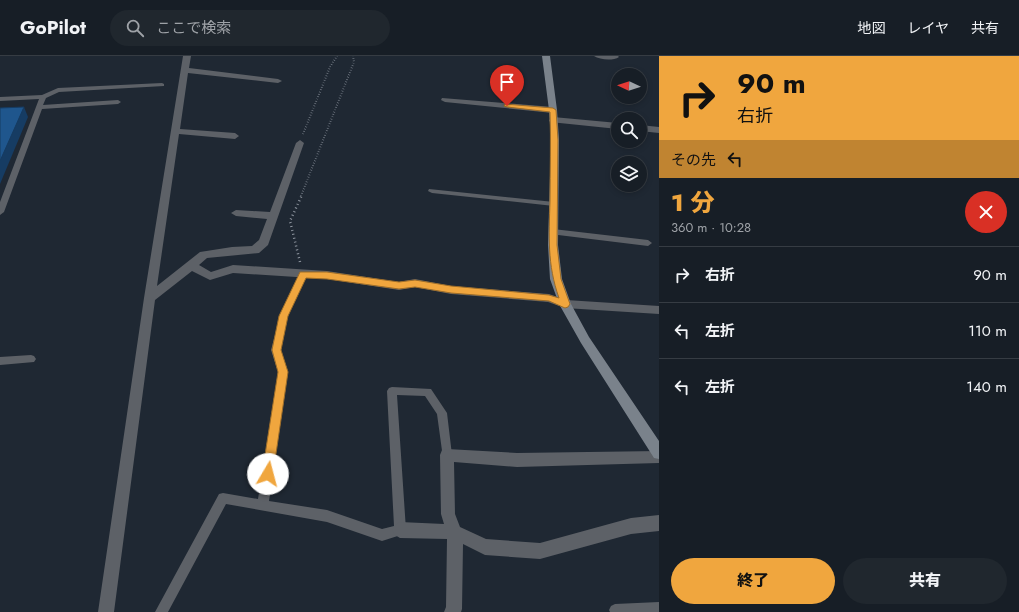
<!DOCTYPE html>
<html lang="ja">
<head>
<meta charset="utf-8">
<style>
	:root { --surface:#171e26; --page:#20272e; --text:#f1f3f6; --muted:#9ea2a7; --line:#363c43; --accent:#f0a63e }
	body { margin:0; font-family:Jost,"Noto Sans JP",sans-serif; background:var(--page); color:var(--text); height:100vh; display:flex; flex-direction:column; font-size:15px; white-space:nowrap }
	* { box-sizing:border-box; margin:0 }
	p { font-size:13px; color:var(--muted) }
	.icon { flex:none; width:22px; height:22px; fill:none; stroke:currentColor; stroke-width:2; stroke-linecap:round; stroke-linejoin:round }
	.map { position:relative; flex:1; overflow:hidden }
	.drawer { display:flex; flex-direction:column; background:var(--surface); width:360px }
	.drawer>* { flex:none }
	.guide { background:#f0a63e; color:#111; overflow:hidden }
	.needle { width:26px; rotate:274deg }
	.controls { position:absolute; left:611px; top:12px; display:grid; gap:8px }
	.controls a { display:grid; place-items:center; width:36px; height:36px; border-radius:50%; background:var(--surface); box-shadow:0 2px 6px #0003,0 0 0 1px var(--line); font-size:20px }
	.pin { position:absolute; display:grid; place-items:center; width:34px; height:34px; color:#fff; margin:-41px -17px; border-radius:50% 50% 50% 0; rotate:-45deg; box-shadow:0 0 4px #0007 }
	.pin .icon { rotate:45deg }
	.me { position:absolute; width:44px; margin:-22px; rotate:8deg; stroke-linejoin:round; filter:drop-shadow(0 0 3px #0008) }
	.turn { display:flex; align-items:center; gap:14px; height:84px; padding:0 12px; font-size:18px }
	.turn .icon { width:52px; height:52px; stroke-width:2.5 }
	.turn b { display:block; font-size:28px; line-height:34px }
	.then { display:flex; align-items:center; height:38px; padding:0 12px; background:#0003; gap:8px; font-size:15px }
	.round { display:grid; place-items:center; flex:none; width:42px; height:42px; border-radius:21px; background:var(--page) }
	.head { display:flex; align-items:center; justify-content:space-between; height:68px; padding:0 12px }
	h1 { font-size:24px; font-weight:800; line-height:30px; color:var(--accent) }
	.primary-button { display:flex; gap:8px; margin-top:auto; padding:8px 12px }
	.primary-button a { flex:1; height:46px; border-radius:24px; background:var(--accent); color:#111; font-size:16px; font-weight:800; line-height:46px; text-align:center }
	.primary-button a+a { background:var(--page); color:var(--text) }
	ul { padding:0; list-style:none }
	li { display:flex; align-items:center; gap:12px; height:56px; padding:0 12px; border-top:1px solid var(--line) }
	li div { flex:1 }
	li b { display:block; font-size:15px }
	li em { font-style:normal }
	header { display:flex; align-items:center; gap:24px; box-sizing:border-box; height:56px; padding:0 20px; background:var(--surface); border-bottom:1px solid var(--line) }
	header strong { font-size:19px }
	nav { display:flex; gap:22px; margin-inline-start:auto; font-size:14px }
	.search { width:280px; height:36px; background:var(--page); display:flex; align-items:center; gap:10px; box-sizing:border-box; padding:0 14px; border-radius:22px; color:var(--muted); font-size:15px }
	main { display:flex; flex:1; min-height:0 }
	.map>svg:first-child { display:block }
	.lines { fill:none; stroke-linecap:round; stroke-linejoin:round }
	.path-far1 { stroke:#8d949e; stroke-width:2; stroke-dasharray:0.5 2; stroke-linecap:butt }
	.path { stroke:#8d949e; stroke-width:2.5; stroke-dasharray:1 3; stroke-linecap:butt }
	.lane { fill:#5d6167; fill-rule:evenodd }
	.street { fill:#5d6167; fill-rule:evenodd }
	.secondary { fill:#7a828b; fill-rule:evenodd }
	.shaded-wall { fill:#163c63 }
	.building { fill:#1f568d; stroke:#163c63 }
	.route { fill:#f0a63e; stroke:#9c6c28 }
</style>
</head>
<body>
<header>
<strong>GoPilot</strong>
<div class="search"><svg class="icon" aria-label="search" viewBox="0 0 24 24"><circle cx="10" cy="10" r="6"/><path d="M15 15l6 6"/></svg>ここで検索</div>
<nav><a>地図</a><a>レイヤ</a><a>共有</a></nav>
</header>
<main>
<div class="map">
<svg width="659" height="556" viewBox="0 0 659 556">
	<rect width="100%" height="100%" fill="#1f2833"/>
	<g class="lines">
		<path class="path-far1" d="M 303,78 L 330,11 L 337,0
			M 301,140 L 354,6 L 353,0"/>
		<path class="path" d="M 300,206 L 290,165 L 302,139"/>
		<path class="lane" d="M 162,27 L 164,28 L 164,30 L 59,36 L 46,42 L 43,49 L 118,44 L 121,46 L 118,48 L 42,53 L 4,156 L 0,159 L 0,146 L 39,43 L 0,45 L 0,41 L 42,39 L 58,32 Z
			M 429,133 L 554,146 L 558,148 L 554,150 L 432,137 L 428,135 Z
			M 553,173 L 648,184 L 652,187 L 648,190 L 550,178 L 549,176 L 550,174 Z
			M 303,216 L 307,219 L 288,260 L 281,294 L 288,316 L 269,445 L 327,454 L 382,473 L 394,470 L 387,335 L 389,332 L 392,331 L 431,333 L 447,357 L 452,399 L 451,402 L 447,404 L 443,402 L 437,358 L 425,340 L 397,339 L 406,474 L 404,478 L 382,485 L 327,466 L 226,448 L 168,556 L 155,556 L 219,438 L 223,437 L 258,443 L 278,316 L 271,294 L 280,260 L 299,219 Z
			M 31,299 L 34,300 L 36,303 L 34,306 L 0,309 L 0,301 Z
			M 659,546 L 659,556 L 610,556 L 609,554 L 611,550 L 615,548 Z"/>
		<path class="street" d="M 183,0 L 191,0 L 189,12 L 278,23 L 282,25 L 278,27 L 188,17 L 180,73 L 235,77 L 239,80 L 235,83 L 179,78 L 157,230 L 200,196 L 232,191 L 252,190 L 259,184 L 267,163 L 236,160 L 231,157 L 236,154 L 270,156 L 296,87 L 300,84 L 304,87 L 268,189 L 259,197 L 207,202 L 199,209 L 211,216 L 233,209 L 327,215 L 399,226 L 415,223 L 451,230 L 549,238 L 566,244 L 659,250 L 659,258 L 565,252 L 548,246 L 451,238 L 415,231 L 399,234 L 327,223 L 233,217 L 210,224 L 192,215 L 155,244 L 114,556 L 98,556 L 144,242 Z
			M 594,0 L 618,0 L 619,1 C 613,5 600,4 594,0 Z
			M 442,42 L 553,51 L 557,54 L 553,57 L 445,46 L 441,44 Z
			M 553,61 L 618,67 L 618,73 L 550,66 L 549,64 Z
			M 640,69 L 659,71 L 659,77 L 640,75 Z
			M 447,393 L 517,397 L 659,395 L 659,407 L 517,411 L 454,406 L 455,458 L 460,471 L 486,483 L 540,487 L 631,462 L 659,459 L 659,475 L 631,478 L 540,503 L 485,499 L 463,488 L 462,553 L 461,556 L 444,556 L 446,551 L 447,483 L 400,482 L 395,479 L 392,474 L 395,469 L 400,466 L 444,468 L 441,458 L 440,399 L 442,394 Z"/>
		<path class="secondary" d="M 542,0 L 550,0 L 557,54 L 559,84 L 558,189 L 562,223 L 571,248 L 589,281 L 659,385 L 659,403 L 654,402 L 581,287 L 559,248 L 550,223 L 548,189 L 551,84 L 549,54 Z"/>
	</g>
	<path class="shaded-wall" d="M 24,51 L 28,61 L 0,128 L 0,105 Z"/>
	<path class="building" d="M 24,51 L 0,105 L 0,52 Z"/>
	<path class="route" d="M 505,48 L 553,52 L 556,54 L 558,84 L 557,189 L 561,223 L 570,248 L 568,251 L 565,252 L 549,245 L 451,237 L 415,231 L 399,233 L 327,223 L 306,222 L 288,260 L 281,294 L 288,316 L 273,418 L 271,421 L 268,423 L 264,421 L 262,418 L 278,316 L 272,294 L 279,260 L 300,216 L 327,216 L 399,226 L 415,224 L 451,230 L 549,239 L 559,242 C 547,208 549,180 550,145 C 550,115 551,85 550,56 L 507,51 L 504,50 Z"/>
</svg>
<div class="controls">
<a><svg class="needle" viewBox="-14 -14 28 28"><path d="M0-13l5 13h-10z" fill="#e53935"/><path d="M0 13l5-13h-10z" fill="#9ea2a7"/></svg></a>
<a><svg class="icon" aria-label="search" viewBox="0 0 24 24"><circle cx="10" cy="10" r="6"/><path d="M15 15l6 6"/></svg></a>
<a><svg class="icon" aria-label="layers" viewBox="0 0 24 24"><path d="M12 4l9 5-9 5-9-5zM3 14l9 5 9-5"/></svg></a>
</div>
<div class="pin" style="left:507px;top:50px;background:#d93025"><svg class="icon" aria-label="arrive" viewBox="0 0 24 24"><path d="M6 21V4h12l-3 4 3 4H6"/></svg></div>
<svg class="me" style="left:268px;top:418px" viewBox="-20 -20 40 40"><circle r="19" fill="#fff"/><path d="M0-13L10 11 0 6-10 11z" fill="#f0a63e"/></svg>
</div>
<section class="drawer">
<div class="guide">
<div class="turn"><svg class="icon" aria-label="right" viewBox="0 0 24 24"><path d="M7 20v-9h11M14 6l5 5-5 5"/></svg><div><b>90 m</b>右折</div></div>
<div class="then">その先<svg class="icon" aria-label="left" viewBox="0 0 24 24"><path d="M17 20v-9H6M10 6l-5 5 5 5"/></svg></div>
</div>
<div class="head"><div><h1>1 分</h1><p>360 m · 10:28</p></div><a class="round" style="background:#d93025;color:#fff"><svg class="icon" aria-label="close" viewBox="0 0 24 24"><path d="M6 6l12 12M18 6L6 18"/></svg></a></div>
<ul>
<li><svg class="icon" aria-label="right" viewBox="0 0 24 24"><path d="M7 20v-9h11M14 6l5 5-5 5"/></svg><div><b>右折</b></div><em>90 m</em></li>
<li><svg class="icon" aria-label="left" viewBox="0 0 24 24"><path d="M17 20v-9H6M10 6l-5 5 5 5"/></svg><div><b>左折</b></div><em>110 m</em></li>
<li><svg class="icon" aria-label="left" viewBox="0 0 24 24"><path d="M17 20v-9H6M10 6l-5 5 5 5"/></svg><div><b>左折</b></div><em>140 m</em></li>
</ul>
<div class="primary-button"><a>終了</a><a>共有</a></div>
</section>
</main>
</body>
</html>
